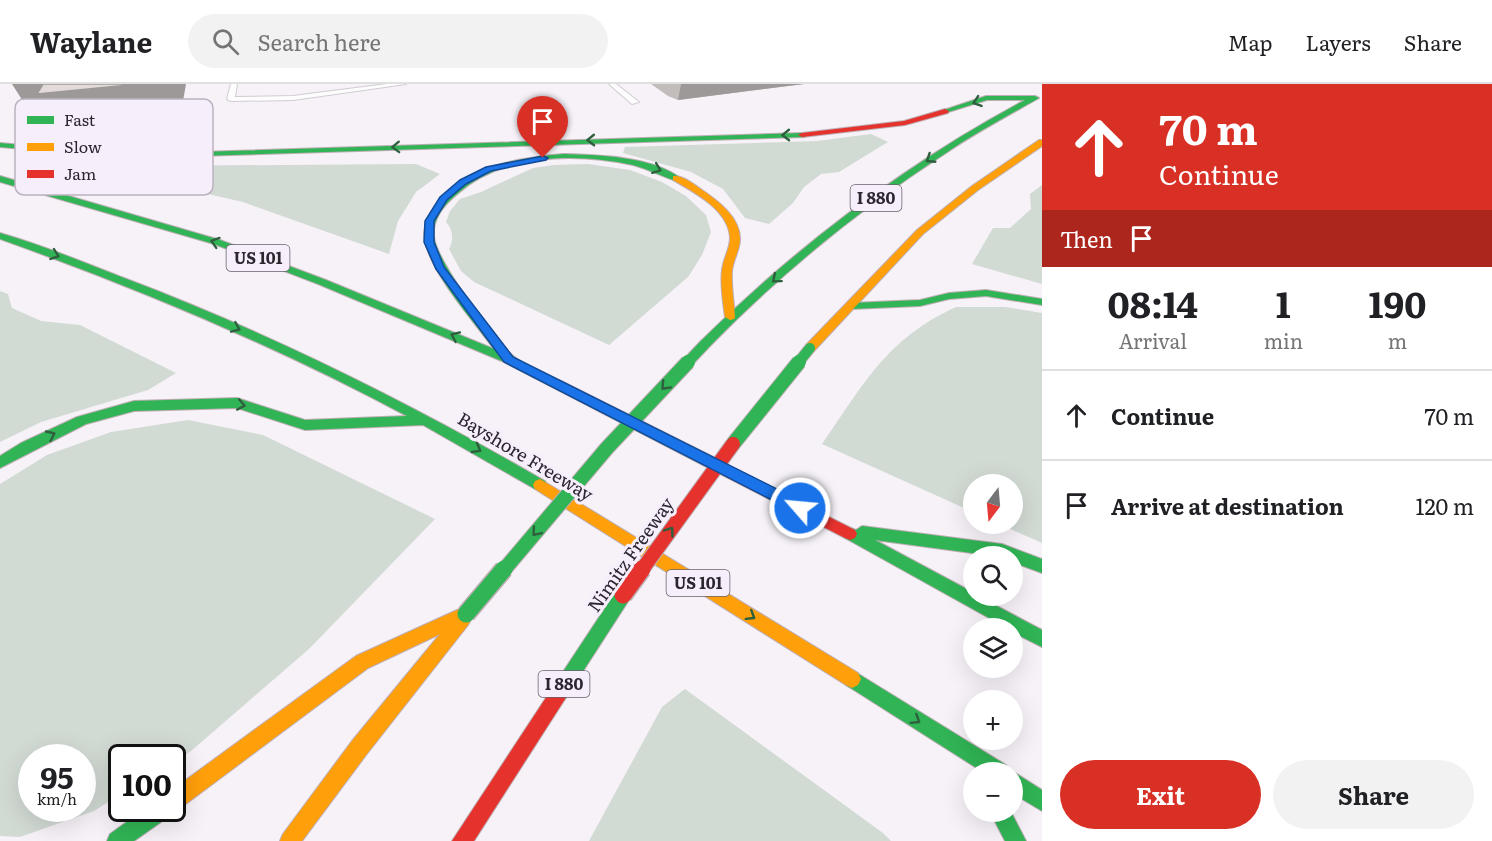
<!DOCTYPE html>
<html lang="en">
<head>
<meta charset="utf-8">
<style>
	:root { --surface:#fff; --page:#f2f2f2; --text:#202124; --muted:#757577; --line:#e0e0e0; --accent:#d93025 }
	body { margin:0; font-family:Literata,serif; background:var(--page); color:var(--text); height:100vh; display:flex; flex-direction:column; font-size:22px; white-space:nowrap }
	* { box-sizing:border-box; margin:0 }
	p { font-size:20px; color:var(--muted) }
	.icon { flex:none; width:33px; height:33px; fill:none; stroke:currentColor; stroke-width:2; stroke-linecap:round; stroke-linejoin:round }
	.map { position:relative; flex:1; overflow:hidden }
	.details { display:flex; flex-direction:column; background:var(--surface); width:450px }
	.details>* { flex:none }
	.top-card { background:#d93025; color:#fff; overflow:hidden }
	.needle { width:39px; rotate:196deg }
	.fabs { position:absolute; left:963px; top:390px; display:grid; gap:12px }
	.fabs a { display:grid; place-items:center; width:60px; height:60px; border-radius:50%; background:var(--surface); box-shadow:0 6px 24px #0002; font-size:30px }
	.speed { position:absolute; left:18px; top:660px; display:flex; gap:12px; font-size:30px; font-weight:700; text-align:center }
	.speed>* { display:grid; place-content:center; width:78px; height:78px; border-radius:50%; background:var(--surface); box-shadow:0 6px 24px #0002; line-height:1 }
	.speed small { font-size:15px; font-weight:400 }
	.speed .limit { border:3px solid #111; border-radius:9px; background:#fff; color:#111 }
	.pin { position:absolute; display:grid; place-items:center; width:51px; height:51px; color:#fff; margin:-62px -26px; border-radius:50% 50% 50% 0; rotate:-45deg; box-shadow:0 0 6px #0007 }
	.pin .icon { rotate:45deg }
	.me { position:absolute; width:66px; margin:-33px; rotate:297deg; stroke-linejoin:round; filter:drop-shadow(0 0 4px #0008) }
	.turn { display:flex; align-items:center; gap:21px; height:126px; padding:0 18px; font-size:27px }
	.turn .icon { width:78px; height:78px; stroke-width:2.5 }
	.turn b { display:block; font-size:42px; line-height:51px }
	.then { display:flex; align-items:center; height:57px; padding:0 18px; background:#0003; gap:12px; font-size:22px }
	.eta { display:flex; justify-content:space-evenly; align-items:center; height:102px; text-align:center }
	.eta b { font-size:36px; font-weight:700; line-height:42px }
	.primary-button { display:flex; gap:12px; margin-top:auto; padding:12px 18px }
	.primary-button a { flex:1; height:69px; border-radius:36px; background:var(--accent); color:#fff; font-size:24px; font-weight:700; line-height:69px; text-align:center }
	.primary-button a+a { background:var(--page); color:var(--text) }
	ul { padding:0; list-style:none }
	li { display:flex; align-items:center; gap:18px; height:90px; padding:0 18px; border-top:2px solid var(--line) }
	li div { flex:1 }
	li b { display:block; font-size:22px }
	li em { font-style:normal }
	header { display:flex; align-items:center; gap:36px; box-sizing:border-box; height:84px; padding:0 30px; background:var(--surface); border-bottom:2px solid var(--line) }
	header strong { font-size:28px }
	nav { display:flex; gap:33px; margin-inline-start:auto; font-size:21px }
	.search { width:420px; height:54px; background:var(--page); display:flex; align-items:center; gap:15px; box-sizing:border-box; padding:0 21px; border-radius:33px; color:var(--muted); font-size:22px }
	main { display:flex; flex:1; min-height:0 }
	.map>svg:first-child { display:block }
	.green { fill:#d2dad4; fill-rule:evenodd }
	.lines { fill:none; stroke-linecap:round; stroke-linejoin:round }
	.lane-casing { stroke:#d1ccd3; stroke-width:2 }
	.fast-casing { stroke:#beaeb4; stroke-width:2 }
	.slow-casing { stroke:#beaeb4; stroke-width:2 }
	.jam-casing { stroke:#beaeb4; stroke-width:2 }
	.lane { fill:#fefdfe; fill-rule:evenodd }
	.fast { fill:#30b455; fill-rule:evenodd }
	.slow { fill:#ff9f0a; fill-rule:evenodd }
	.jam { fill:#e5322d; fill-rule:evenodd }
	.fast-bridge-far2-casing { stroke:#beaeb4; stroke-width:12; stroke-linecap:butt }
	.fast-bridge-far1-casing { stroke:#beaeb4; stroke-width:16; stroke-linecap:butt }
	.fast-bridge-casing { stroke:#beaeb4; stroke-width:20; stroke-linecap:butt }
	.jam-bridge-far1-casing { stroke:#beaeb4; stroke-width:16; stroke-linecap:butt }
	.jam-bridge-casing { stroke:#beaeb4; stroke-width:20; stroke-linecap:butt }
	.fast-bridge-far2 { stroke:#30b455; stroke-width:10 }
	.fast-bridge-far1 { stroke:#30b455; stroke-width:14 }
	.fast-bridge { stroke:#30b455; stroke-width:17 }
	.jam-bridge-far1 { stroke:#e5322d; stroke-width:14 }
	.jam-bridge { stroke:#e5322d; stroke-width:17 }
	.wall { fill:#c2bcbb }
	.shaded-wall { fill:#9e9999 }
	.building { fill:#e2dbda; stroke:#9e9999; stroke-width:1.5 }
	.oneway { stroke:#2e5f3e }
	.route { fill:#1a73e8; stroke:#114b97; stroke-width:1.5 }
	.labels { text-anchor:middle; stroke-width:6; stroke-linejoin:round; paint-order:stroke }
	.shield { fill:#f7eefc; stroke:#69626c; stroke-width:1.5 }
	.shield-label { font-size:16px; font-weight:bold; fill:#2c262f }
	.street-label { font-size:18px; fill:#2c262f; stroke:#f7eefc }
	.key { fill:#f7eefc; stroke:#bab2be; stroke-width:1.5 }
	.key-label { font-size:16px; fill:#2c262f }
</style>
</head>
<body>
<header>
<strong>Waylane</strong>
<div class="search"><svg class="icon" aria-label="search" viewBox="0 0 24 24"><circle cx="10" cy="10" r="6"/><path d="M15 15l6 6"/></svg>Search here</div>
<nav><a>Map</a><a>Layers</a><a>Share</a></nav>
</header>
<main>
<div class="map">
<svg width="1042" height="757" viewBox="0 0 1042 757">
	<rect width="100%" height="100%" fill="#f6f2f8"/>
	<path class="green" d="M 871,50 L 888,58 L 839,88 L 821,90 L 804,103 L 793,119 L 769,140 L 745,134 L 723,105 L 691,88 L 623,69 L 625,63 L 817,57 Z
		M 416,80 L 440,90 L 416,108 L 398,137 L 389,170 L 243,118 L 111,88 L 130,82 Z
		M 588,80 L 630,86 L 662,98 L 686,112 L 706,131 L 711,148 L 702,171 L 688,193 L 609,261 L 474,198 L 461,187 L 449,165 C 454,156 453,145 446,138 L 450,127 L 460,115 L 481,108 L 533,84 L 554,81 Z
		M 1042,101 L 1042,200 L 972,180 L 993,144 L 1010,144 L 1031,125 L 1030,110 Z
		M 0,207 L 8,210 L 12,224 L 41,237 L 80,241 L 176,289 L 148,306 L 41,338 L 0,358 Z
		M 956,223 L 1005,223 L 1042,229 L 1042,459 L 999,440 L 1012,440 L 1012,400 L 974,400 L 973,428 L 822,360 C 864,300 886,255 956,223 Z
		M 188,336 L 263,351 L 435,435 L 309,565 L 191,667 L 173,679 L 172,674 L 122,674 L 121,710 L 94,727 L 20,753 L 0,752 L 0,400 L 47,371 L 111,348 ZM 32,674 L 82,674 L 82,724 L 32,724 Z
		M 685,605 L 883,749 L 891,757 L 589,757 L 662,623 Z"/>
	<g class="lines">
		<g class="lane-casing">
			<path id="lane" d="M 231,0 L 237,0 L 235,13 L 293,12 L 387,0 L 406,0 L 293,16 L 231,17 L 227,15 Z
				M 609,0 L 616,0 L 639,18 L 632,20 Z"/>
		</g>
		<g class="fast-casing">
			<path id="fast" d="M 986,12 L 1035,12 L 1039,14 C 1011,30 975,49 946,69 C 861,124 780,190 709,263 L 701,263 L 701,257 C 796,163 907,79 1025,16 L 987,16 L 945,29 L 941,27 Z
				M 802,49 L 806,51 L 805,53 L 166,73 L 102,72 L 0,63 L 0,59 L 102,68 L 166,69 Z
				M 563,70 C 597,71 652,72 680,94 L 676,97 C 661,92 648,85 633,81 C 576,69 502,69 456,111 C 444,121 432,136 434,153 C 437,178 492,251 511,270 C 521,281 549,291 563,298 C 613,323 663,348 713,373 L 715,377 L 713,381 L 703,381 L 504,278 L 318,200 L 214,160 L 0,98 L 0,92 L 220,156 L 326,196 L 494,265 C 474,238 431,189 425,157 C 422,144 428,132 435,122 C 465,82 516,74 563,70 Z
				M 0,149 C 42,161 83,178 124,194 C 270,249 410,319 545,397 L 547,401 L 545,405 L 535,405 L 423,341 L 305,346 L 237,324 L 134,327 L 86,340 L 0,384 L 0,372 L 21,359 L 77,333 L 134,317 L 237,314 L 305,336 L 407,332 C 276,262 140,205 0,155 Z
				M 986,206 L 1042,215 L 1042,221 L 986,212 L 949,215 L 920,222 L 851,225 L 846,222 L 851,219 L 920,216 L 949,209 Z
				M 862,442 L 1002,460 L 1042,475 L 1042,489 L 1012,478 L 1012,472 L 994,472 L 875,456 L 974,509 L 974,512 L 978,512 L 1042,546 L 1042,563 L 1012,548 L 1012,544 L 1007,544 L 845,454 L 843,450 L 845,446 L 850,444 L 856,446 Z
				M 623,504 L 629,506 L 631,511 L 629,516 L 565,615 L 559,618 L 553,615 L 550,609 L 553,603 L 617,506 Z
				M 852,586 L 1006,681 L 1008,688 L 983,688 L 846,601 L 843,595 L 846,589 Z
				M 1012,687 L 1042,706 L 1042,727 L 1012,709 L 1012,688 L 1009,688 Z
				M 172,721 L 174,724 L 171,731 L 134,757 L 107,757 L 110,750 L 146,724 L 172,724 Z
				M 990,728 L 1011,728 L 1026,757 L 1005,757 Z"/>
		</g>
		<g class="slow-casing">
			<path id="slow" d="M 1039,56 L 1042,56 L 1042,62 L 978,106 L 923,150 L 814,267 L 806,267 L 806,261 L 917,146 L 972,102 Z
				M 673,92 C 683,91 693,100 702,106 C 718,117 740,133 740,155 C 740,166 733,176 732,187 C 731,202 734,218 735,233 L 734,235 L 730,236 L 725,233 C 723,218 720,201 722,186 C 723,175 730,165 730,154 C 729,126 694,108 673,96 Z
				M 540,395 L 858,589 L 861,595 L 858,601 L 852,604 L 846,601 L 535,405 L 533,401 L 535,397 Z
				M 466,522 L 472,525 L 474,530 L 468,541 L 366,671 L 302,757 L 280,757 L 283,750 L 352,657 L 440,550 L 368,584 L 179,725 L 172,728 L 165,725 L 172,724 L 172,706 L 356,572 Z"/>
		</g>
		<g class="jam-casing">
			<path id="jam" d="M 945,25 L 949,27 L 948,29 L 905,41 L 802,53 L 798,51 L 802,49 L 904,37 Z
				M 708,372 L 855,446 L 857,450 L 855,454 L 850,456 L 845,454 L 703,381 L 701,377 L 703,373 Z
				M 559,600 L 565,603 L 568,609 L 565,615 L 474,757 L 452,757 L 553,603 Z"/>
		</g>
		<use href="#lane" class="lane"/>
		<use href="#fast" class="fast"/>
		<use href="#slow" class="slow"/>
		<use href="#jam" class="jam"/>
		<g class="fast-bridge-far2-casing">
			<path id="fast-bridge-far2" d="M 686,280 L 705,260
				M 797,280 L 810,264"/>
		</g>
		<g class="fast-bridge-far1-casing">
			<path id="fast-bridge-far1" d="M 733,360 L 799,278
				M 503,487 L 607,364 L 688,278"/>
		</g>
		<g class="fast-bridge-casing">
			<path id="fast-bridge" d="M 466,530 L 504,485"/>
		</g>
		<g class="jam-bridge-far1-casing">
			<path id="jam-bridge-far1" d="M 641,487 L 733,360"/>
		</g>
		<g class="jam-bridge-casing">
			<path id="jam-bridge" d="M 623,511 L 642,485"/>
		</g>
		<use href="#fast-bridge-far2" class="fast-bridge-far2"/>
		<use href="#fast-bridge-far1" class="fast-bridge-far1"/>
		<use href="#fast-bridge" class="fast-bridge"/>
		<use href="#jam-bridge-far1" class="jam-bridge-far1"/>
		<use href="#jam-bridge" class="jam-bridge"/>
	</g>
	<path class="wall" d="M 651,0 L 804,0 L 678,16 L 668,12 Z"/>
	<path class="shaded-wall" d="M 12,0 L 186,0 L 182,23 L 52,36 L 43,21 L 26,22 Z
		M 681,0 L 804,0 L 678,16 Z"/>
	<path class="building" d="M 43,0 L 139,0 L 37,10 Z"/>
	<defs><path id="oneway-chevron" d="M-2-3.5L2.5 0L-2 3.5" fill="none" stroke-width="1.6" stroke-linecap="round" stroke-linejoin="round" transform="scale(1.5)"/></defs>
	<g class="oneway">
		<use href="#oneway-chevron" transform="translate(977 18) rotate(161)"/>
		<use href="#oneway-chevron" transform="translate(786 51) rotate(179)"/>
		<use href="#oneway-chevron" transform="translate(591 56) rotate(179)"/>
		<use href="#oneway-chevron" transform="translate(396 63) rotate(178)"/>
		<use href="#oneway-chevron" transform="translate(930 75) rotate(147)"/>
		<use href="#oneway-chevron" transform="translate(657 85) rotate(21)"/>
		<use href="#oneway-chevron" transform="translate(215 158) rotate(-162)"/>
		<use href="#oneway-chevron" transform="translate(55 171) rotate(20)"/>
		<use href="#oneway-chevron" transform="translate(776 195) rotate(140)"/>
		<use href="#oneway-chevron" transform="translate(236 244) rotate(23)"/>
		<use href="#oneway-chevron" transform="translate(455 252) rotate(-156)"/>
		<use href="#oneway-chevron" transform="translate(665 302) rotate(133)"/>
		<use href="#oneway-chevron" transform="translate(241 321) rotate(11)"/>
		<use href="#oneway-chevron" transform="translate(51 351) rotate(-25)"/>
		<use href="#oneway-chevron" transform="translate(477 365) rotate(30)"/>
		<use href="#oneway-chevron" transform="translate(670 447) rotate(-54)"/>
		<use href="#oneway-chevron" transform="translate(536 448) rotate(130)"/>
		<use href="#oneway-chevron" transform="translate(751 532) rotate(32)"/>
		<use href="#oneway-chevron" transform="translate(916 636) rotate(32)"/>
	</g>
	<path class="route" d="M 543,72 L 548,74 L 546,76 L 491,87 L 466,100 L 447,116 L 434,137 L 434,158 L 444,183 L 513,273 L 805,419 L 807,424 L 805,428 L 795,428 L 504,278 L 436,185 L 424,158 L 425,137 L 440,113 L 460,96 L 486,83 Z"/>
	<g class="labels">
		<g class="shield">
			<rect x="850.5" y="101" width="51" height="26" rx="4.5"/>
			<rect x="226.5" y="161" width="63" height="26" rx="4.5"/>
			<rect x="666.5" y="486" width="63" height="26" rx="4.5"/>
			<rect x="538.5" y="587" width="51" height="26" rx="4.5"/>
		</g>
		<g class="shield-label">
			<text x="876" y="120">I 880</text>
			<text x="258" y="180">US 101</text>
			<text x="698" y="505">US 101</text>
			<text x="564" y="606">I 880</text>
		</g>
		<g class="street-label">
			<text transform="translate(525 373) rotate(31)" y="6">Bayshore Freeway</text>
			<text transform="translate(631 471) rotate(-55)" y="6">Nimitz Freeway</text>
		</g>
	</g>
	<rect x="15" y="15" width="198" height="96" rx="9" class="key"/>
	<rect x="27" y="32" width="27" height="8" fill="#30b455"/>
	<rect x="27" y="59" width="27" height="8" fill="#ff9f0a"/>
	<rect x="27" y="86" width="27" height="8" fill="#e5322d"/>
	<g class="key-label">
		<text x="64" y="42">Fast</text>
		<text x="64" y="69">Slow</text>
		<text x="64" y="96">Jam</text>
	</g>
</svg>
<div class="fabs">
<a><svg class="needle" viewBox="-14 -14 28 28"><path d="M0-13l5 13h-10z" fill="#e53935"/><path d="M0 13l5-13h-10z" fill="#757577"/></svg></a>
<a><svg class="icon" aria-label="search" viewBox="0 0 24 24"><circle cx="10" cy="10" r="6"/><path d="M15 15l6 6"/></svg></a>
<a><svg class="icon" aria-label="layers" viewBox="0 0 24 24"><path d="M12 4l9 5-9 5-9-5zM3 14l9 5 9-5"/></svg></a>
<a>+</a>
<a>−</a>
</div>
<div class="speed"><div>95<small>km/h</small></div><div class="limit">100</div></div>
<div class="pin" style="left:543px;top:74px;background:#d93025"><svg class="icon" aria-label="arrive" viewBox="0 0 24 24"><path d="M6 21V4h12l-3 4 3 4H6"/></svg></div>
<svg class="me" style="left:800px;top:424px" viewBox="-20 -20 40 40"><circle r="17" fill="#1a73e8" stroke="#fff" stroke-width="3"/><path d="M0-11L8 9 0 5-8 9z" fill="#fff"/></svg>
</div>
<section class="details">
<div class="top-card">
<div class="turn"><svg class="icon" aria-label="ahead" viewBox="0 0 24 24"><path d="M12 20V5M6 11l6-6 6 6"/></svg><div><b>70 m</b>Continue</div></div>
<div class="then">Then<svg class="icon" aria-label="arrive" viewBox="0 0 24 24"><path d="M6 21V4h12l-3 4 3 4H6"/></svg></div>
</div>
<div class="eta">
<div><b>08:14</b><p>Arrival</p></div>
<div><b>1</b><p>min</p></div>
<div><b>190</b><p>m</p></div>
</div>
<ul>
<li><svg class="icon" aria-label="ahead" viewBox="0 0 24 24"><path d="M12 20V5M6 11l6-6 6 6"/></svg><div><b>Continue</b></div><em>70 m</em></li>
<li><svg class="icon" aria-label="arrive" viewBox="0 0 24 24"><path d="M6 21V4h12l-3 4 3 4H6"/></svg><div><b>Arrive at destination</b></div><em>120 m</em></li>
</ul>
<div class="primary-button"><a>Exit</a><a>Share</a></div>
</section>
</main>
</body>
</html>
